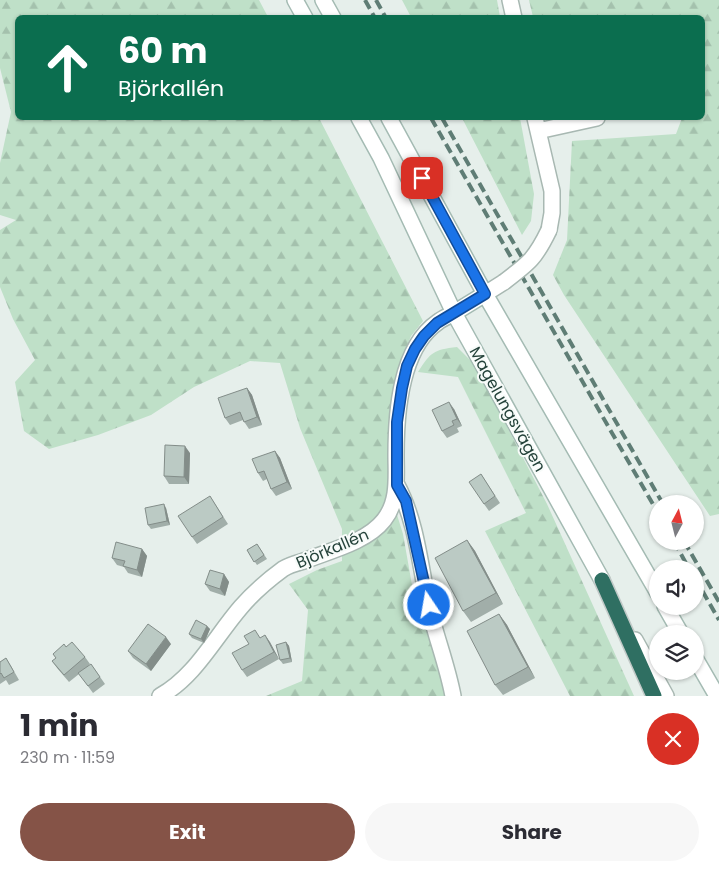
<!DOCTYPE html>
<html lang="en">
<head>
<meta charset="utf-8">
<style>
	:root { --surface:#fff; --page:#f7f7f7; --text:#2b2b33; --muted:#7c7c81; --accent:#855347 }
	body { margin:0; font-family:Poppins,sans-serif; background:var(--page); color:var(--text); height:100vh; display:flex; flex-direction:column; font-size:19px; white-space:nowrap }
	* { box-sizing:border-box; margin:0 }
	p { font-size:16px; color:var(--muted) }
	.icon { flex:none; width:28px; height:28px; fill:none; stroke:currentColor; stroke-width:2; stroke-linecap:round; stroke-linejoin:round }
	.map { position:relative; height:696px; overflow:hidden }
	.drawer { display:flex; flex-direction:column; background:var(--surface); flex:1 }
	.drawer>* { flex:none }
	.banner { position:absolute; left:15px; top:15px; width:690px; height:105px; border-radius:8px; box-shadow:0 1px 4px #0004; background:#0b6e4f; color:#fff; overflow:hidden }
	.needle { width:32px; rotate:7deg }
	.tools { position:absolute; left:649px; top:495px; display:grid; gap:10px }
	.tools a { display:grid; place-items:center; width:55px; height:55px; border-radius:50%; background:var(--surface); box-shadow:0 1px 4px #0004; font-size:25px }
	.pin { position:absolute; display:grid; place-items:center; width:42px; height:42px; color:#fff; margin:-21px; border-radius:10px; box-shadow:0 2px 8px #0006 }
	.me { position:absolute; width:55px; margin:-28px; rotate:348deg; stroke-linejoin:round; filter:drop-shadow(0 0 4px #0008) }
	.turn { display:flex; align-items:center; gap:18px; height:105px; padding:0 20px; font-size:22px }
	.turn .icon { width:65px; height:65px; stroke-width:2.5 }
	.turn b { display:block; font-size:35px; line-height:42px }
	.round { display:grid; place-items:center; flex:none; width:52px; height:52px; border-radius:26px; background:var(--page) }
	.summary { display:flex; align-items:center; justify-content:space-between; height:85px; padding:0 20px }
	h1 { font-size:30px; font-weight:700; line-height:38px }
	.primary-button { display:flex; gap:10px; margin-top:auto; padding:10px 20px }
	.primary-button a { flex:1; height:58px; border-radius:30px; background:var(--accent); color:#fff; font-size:20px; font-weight:700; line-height:58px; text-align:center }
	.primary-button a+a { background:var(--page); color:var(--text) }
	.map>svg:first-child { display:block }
	.forest { fill:url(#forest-firs) }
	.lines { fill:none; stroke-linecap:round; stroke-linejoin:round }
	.minor-casing { stroke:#a8b8b2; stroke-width:18 }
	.tertiary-casing { stroke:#a8b8b2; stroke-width:18 }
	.secondary-casing { stroke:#a4bbb3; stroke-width:18 }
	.motorway-casing { stroke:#c2cac8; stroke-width:18 }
	.minor { stroke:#fff; stroke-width:15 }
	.tertiary { stroke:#fff; stroke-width:15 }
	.secondary { stroke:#fff; stroke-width:15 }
	.motorway { stroke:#2f6f62; stroke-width:15 }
	.rail { stroke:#5f7d75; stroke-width:4; stroke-dasharray:10 5; stroke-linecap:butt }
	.minor-bridge-casing { stroke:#a8b8b2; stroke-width:18; stroke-linecap:butt }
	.minor-bridge { stroke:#fff; stroke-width:15 }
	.wall { fill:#a1aea9 }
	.shaded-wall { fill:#838d89 }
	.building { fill:#bbcac4; stroke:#838d89 }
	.route-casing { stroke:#114b97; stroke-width:12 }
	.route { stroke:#1a73e8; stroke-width:9 }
	.labels { text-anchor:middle; stroke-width:4; stroke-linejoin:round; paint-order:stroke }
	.street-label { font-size:16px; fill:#24423a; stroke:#f7fbf9 }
</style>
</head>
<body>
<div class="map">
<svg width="719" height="696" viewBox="0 0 719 696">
	<defs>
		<pattern id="forest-firs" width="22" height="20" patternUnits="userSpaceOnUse" patternTransform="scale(1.25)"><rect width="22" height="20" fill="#bfe0c8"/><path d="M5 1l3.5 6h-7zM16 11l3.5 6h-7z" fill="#a4c1ad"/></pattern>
	</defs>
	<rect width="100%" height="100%" fill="#e6efeb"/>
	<path class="forest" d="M 0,0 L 259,0 L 268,17 L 18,18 L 18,118 L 319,118 L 423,321 L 411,336 L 402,358 L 391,401 L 388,450 L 388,486 L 403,534 L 412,585 L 442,672 L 445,696 L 266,696 L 302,681 L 308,610 L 289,584 L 317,570 L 342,561 L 342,529 L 300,428 L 280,363 L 250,361 L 194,387 L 151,415 L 98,435 L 49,449 L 24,431 L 15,382 L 35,360 L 13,319 L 0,287 L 0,230 L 16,220 L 0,215 L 0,163 L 11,112 L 0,68 Z
		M 402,0 L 497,0 L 500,17 L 411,17 Z
		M 529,0 L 719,0 L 719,514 L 710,516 L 564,295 L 553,275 L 567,240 L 572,141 L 676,134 L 682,118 L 702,118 L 702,18 L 533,17 Z
		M 462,118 L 520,118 L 534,194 L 531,221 L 522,235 Z
		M 457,347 L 475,365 L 547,504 L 634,696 L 570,696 L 485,531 L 526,513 L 458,377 L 418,372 C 431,352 433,350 457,347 Z"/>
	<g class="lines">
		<g class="minor-casing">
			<path id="minor" d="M 510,0 L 514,18
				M 535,118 L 552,191 L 552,213 L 549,230
				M 538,131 L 597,118
				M 485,294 L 504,282
				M 397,485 C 416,520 420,564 428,603 C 435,635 447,664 453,696
				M 160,696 C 195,677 215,637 241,607 C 253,593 268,580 283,569 C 289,565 297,563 304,561 C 329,551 367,542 384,520 C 399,501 396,477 396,455 C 396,413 400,348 438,322 C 443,318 449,316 454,313"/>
		</g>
		<g class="tertiary-casing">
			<path id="tertiary" d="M 635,640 L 666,696"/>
		</g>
		<g class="secondary-casing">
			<path id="secondary" d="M 295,0 L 305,18
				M 323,0 L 333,18
				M 359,118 L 381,158 L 454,313 L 602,580
				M 389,118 L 485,294 L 658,593
				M 454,313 L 485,294
				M 665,606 L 681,634
				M 695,658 L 717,696"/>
		</g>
		<g class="motorway-casing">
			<path id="motorway" d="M 602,580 L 654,696"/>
		</g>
		<use href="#minor" class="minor"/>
		<use href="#tertiary" class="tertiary"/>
		<use href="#secondary" class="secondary"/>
		<use href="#motorway" class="motorway"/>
		<path class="rail" d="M 365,0 L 375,18
			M 376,0 L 386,18
			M 431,118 L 658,513
			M 442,118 L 663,504
			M 674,541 L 689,569
			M 684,541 L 719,602
			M 695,578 L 719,620"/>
		<g class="minor-bridge-casing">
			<path id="minor-bridge" d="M 504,282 C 529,263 535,259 549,230"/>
		</g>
		<use href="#minor-bridge" class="minor-bridge"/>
	</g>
	<path class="wall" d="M 247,388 L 252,395 L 262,425 L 249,429 L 243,420 L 230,425 L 225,418 Z
		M 454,409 L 462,426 L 457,428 L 459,432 L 447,438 L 442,431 Z
		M 275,451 L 280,458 L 292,489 L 276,496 L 271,489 L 267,479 L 263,481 L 258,473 Z
		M 190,453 L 189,484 L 169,484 L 164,476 Z
		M 481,474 L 500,503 L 489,511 L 484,504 Z
		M 210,496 L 228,524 L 197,544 L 192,537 Z
		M 166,508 L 170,525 L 151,529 L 148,525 Z
		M 467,540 L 475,551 L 503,604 L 471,622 L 463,611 Z
		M 257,544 L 267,559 L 257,565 L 247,550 Z
		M 142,549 L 147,556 L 142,577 L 128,573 L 124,567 L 117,565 L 112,558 Z
		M 224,574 L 229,582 L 225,596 L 210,591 L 205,584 Z
		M 499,614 L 507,625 L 535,678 L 503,695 L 495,685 Z
		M 207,626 L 210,629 L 204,643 L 192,638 L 189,634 Z
		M 265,635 L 279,659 L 247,677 L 242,670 L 261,638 Z
		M 286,642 L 289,646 L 292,662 L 283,664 L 280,660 Z
		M 171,644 L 151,671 L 133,658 L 128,651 Z
		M 66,647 L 85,657 L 90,664 L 86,668 L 91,664 L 105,684 L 93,693 L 79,674 L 69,682 L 57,668 L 52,661 L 56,658 L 53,654 Z
		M 6,658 L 11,666 L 19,680 L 9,685 L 6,680 L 0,684 L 0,662 Z"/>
	<path class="shaded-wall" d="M 247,388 L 252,395 L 262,425 L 257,417 Z
		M 449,402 L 454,409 L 462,426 L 457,419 Z
		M 185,446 L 190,453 L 189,484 L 184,477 Z
		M 275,451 L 280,458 L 292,489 L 287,482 Z
		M 164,504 L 166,508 L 170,525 L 167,521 Z
		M 467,540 L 475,551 L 503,604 L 496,593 Z
		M 142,549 L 147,556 L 142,577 L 137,570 Z
		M 224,574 L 229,582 L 225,596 L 220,589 Z
		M 499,614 L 507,625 L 535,678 L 528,667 Z
		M 207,626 L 210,629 L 204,643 L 201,639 Z
		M 265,635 L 270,642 L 279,659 L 274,652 Z
		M 166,637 L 171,644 L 151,671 L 146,664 Z
		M 286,642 L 289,646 L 292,662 L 290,658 Z"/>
	<path class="building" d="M 247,388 L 257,417 L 244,422 L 240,412 L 225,418 L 218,398 Z
		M 449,402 L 457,419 L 452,421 L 454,425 L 442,431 L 432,410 Z
		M 165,445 L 185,446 L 184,477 L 164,476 Z
		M 275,451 L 287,482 L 271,489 L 264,471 L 258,473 L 252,459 Z
		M 481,474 L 495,496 L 484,504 L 469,482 Z
		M 210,496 L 223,517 L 192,537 L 178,516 Z
		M 164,504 L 167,521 L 148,525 L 145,508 Z
		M 467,540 L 496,593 L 463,611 L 435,558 Z
		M 116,542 L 142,549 L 137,570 L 123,566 L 125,561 L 112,558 Z
		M 257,544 L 264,555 L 254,562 L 247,550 Z
		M 210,570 L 224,574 L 220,589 L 205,584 Z
		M 499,614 L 528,667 L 495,685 L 467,631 Z
		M 196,620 L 207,626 L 201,639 L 189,634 Z
		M 148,624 L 166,637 L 146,664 L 128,651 Z
		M 255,630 L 260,638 L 265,635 L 274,652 L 242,670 L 232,653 L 249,644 L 244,636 Z
		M 72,642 L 85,657 L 64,675 L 52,661 L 56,658 L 53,654 L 64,644 L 66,647 Z
		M 286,642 L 290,658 L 280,660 L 276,645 Z
		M 6,658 L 14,672 L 4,678 L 1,673 L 0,674 L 0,662 Z
		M 91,664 L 100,677 L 88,686 L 78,673 Z"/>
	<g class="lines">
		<g class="route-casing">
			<path id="route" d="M 422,178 L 485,294 L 437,323 L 424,336 L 415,349 L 407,366 L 402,388 L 397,422 L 397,485 L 406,501 L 429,605"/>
		</g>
		<use href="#route" class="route"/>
	</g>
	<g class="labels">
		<g class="street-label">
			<text transform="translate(508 409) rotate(61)" y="6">Magelungsvägen</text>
			<text transform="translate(332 548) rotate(-23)" y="6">Björkallén</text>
		</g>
	</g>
</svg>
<div class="tools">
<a><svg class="needle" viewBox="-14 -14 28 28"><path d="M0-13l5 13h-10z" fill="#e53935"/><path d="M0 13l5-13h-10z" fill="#7c7c81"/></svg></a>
<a><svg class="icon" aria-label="sound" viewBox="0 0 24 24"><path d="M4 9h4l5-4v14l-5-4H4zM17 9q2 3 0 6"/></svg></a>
<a><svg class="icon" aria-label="layers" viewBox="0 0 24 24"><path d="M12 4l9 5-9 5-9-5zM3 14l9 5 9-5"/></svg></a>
</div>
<div class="pin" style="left:422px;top:178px;background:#d93025"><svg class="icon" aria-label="arrive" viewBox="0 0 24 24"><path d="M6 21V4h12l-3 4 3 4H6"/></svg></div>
<svg class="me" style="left:429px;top:605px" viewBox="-20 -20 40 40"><circle r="17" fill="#1a73e8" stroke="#fff" stroke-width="3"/><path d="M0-11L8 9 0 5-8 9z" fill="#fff"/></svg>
<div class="banner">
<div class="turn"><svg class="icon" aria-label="ahead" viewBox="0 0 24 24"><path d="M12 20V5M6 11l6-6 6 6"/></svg><div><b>60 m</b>Björkallén</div></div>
</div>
</div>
<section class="drawer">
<div class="summary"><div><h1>1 min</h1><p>230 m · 11:59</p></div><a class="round" style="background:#d93025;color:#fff"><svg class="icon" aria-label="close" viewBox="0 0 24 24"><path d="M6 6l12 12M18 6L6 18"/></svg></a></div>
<div class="primary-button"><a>Exit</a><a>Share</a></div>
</section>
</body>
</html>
